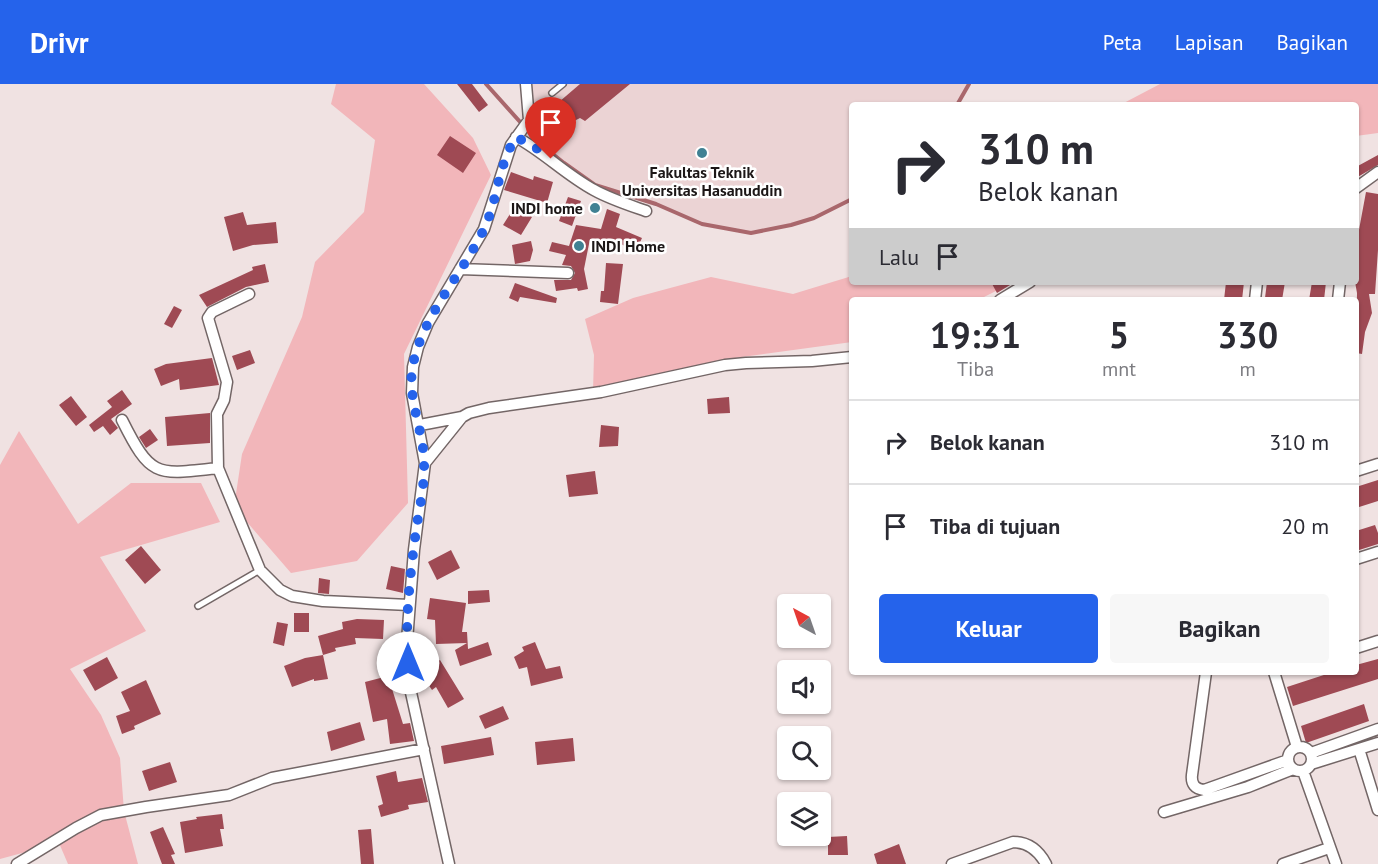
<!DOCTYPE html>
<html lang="id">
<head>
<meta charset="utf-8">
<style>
	:root { --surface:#fff; --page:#f7f7f7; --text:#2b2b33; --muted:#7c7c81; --line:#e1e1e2; --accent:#2563eb }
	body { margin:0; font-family:"PT Sans",sans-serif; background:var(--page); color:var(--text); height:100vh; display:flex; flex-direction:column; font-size:22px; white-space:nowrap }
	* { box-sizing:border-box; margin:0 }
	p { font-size:20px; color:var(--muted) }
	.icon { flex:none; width:33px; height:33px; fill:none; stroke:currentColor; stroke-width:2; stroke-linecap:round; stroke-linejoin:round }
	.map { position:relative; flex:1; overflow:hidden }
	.panel { position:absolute; left:849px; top:213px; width:510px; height:378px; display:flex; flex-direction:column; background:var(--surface); border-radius:6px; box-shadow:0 2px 4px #0004 }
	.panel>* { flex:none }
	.banner { position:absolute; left:849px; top:18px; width:510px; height:183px; border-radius:6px; box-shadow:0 2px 4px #0004; background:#fff; color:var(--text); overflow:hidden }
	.needle { width:39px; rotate:320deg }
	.tools { position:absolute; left:777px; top:510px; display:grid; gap:12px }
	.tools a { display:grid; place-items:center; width:54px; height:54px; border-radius:6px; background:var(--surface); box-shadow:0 2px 4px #0004; font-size:30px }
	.pin { position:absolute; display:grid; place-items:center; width:51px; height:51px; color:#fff; margin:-62px -26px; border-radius:50% 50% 50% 0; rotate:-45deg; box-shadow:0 0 6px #0007 }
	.pin .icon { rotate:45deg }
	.me { position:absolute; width:66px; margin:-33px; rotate:0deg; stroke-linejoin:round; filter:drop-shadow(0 0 4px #0008) }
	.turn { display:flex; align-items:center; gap:21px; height:126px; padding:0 30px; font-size:27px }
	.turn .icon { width:78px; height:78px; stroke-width:2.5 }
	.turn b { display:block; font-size:42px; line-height:51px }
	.then { display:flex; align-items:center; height:57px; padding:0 30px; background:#0003; gap:12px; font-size:22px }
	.eta { display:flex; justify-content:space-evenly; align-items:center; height:102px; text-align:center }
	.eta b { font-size:36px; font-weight:800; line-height:42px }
	.primary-button { display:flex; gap:12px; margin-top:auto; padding:12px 30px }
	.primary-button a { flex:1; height:69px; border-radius:6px; background:var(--accent); color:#fff; font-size:24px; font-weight:800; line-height:69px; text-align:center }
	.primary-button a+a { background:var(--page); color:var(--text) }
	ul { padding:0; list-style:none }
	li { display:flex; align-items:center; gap:18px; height:84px; padding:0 30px; border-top:2px solid var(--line) }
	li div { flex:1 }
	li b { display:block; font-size:22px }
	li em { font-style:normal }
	header { display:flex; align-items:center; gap:36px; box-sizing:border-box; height:84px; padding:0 30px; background:var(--accent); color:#fff }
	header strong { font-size:28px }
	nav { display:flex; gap:33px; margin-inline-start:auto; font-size:21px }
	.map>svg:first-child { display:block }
	.built { fill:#ebd3d4 }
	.green { fill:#f2b6ba }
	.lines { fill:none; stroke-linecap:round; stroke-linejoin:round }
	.stream { stroke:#a9676c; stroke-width:4 }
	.building { fill:#9f4a54 }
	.service-casing { stroke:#736666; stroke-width:8 }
	.minor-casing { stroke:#736666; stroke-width:13 }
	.service { stroke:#fff; stroke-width:5 }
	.minor { stroke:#fff; stroke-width:10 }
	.route { stroke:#2563eb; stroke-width:10; stroke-dasharray:0 18 }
	.poi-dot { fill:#408193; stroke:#fff; stroke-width:2 }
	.labels { text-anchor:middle; stroke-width:5; stroke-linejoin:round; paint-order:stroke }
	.poi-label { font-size:16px; font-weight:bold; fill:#1c1717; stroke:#fff }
</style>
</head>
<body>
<header>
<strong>Drivr</strong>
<nav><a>Peta</a><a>Lapisan</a><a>Bagikan</a></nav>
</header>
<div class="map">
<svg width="1378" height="780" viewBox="0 0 1378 780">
	<rect width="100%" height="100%" fill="#f0e2e2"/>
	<path class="built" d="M 528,0 L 969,0 L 957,21 L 852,21 L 852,115 L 814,134 L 791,141 L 751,149 L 702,140 L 656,120 L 595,101 L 564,79 L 539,59 Z"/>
	<path class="green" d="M 336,0 L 424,0 L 473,54 L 491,91 L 404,270 L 408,419 L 357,477 L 291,489 L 234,423 L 242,370 L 302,233 L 315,178 L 364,128 L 375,56 L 331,20 Z
		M 1160,0 L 1378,0 L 1378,49 L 1356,52 L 1356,21 L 1120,21 Z
		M 852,192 L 852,198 L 1014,198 L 978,216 L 852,216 L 852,258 L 720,276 L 593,308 L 594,271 L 585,235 L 633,214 L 711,193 L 793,210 Z
		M 19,347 L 78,440 L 131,399 L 201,399 L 220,438 L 100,473 L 146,547 L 70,585 L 101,631 L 120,674 L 124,727 L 138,780 L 68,780 L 59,759 L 0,775 L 0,381 Z"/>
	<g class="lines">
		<path class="stream" d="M 486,0 L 539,59 L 564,79 L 595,101 L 656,120 L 702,140 L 751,149 L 791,141 L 814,134 L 852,115
			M 957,21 L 969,0"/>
	</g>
	<path class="building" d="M 457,0 L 472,0 L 488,21 L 479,28 Z
		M 580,0 L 630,0 L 585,37 L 580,34 L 566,41 L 552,24 Z
		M 450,52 L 476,69 L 463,89 L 437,71 Z
		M 1378,71 L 1378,81 L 1356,94 L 1356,83 Z
		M 511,88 L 533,96 L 534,92 L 553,98 L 547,119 L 504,106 Z
		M 1366,108 L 1378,110 L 1378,166 L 1375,210 L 1369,210 L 1372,229 L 1365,248 L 1362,270 L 1356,269 L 1357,209 L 1355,198 L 1356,162 Z
		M 568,113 L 581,117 L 572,142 L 559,137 Z
		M 515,122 L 532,133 L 521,151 L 503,141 Z
		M 607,125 L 620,130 L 616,143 L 642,154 L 636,167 L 612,156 L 611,160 L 590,155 L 584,185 L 588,205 L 578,207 L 577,204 L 556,207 L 554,196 L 571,196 L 575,189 L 571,182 L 562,181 L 566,171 L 549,167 L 552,158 L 569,162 L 576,141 L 601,145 Z
		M 243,128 L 247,141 L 276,138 L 278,159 L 253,161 L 233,167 L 224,133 Z
		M 531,157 L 533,166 L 530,177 L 515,180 L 512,161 Z
		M 606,179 L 623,180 L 618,220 L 600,218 L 601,207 L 604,207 Z
		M 265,180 L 269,198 L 246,203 L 207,223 L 199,211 L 253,186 L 252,183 Z
		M 991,198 L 1015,198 L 997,209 Z
		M 1226,198 L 1244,198 L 1242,216 L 1224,216 Z
		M 1267,198 L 1285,198 L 1282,216 L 1265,214 Z
		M 1312,198 L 1326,198 L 1324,216 L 1309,216 Z
		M 515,199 L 557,214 L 556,219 L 520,213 L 518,218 L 509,214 Z
		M 174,222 L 182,226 L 172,244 L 164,240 Z
		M 250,266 L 255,279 L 237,286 L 232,272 Z
		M 212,274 L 219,301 L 180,306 L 179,295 L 161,302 L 154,285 L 166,280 Z
		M 122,306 L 132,320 L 111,335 L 118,344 L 110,351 L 103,342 L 94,348 L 89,341 L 112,323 L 107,317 Z
		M 71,312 L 87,333 L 76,342 L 59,321 Z
		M 729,313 L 730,329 L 708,330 L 707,315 Z
		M 210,329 L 210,359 L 167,362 L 165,333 Z
		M 601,341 L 619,343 L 618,362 L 599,363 Z
		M 150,345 L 158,356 L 146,364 L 139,353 Z
		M 595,387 L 598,410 L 569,413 L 566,391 Z
		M 1378,396 L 1378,417 L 1356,424 L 1356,403 Z
		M 1375,441 L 1378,449 L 1378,460 L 1356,467 L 1356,447 Z
		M 141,462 L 161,486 L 145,500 L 125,476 Z
		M 451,466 L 460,484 L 437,496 L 428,478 Z
		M 391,482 L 405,485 L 403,509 L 386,505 Z
		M 319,494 L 330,496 L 329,510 L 318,509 Z
		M 489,506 L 490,518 L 468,520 L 468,507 Z
		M 430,514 L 466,519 L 462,548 L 467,548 L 468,565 L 488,558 L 492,571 L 460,582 L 455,566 L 467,559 L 436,560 L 435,536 L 427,535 Z
		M 294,529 L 309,529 L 309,548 L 294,548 Z
		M 357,535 L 384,536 L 383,555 L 355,554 L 356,560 L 335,564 L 336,567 L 323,571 L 318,552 L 343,545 L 342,538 Z
		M 277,538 L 288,540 L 284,562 L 273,559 Z
		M 535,558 L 546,585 L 560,582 L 563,594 L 531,602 L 527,583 L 519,585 L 514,573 L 524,567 L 522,563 Z
		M 323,571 L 328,595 L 314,597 L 314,595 L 292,603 L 284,582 L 305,574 Z
		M 107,573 L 118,594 L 95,607 L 83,586 Z
		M 1378,575 L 1378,595 L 1293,622 L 1287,603 L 1333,588 L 1356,588 L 1356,581 Z
		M 440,576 L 464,615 L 448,624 L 436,603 L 432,606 L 420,588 Z
		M 388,592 L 403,640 L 410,639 L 414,657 L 390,660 L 387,635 L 373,638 L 365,598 Z
		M 146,596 L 161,630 L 134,642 L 135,645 L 122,650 L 116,632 L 130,627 L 121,608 Z
		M 1364,620 L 1369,637 L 1306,659 L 1301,642 Z
		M 503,622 L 509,635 L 485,645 L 479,632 Z
		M 360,638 L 365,656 L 331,667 L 327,648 Z
		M 491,653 L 494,671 L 444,680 L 441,662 Z
		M 573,654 L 575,677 L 537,681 L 535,658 Z
		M 170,678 L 177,698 L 149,707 L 142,687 Z
		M 396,687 L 398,698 L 422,694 L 428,718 L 408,721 L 409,725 L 381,733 L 378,722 L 383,720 L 376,692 Z
		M 222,730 L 224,745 L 220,745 L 223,762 L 185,769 L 180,738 L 197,735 L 196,733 Z
		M 163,743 L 175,770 L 171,771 L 175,780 L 162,780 L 150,748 Z
		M 371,745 L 374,780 L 361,780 L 358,746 Z
		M 847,752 L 848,771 L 828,771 L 828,753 Z
		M 899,760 L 906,780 L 877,780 L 874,770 Z"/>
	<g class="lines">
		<g class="service-casing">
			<path id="service" d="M 552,9 L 563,0
				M 198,522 L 260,486"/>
		</g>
		<g class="minor-casing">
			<path id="minor" d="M 516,53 C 544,68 566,91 594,106 C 610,115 629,121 646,127
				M 1356,104 L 1378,88
				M 460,185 L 568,189
				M 249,210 L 212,228 L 208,234 L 227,298 L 224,316 L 217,330 L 218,384 L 260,486 L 280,506 L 292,512 L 323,517 L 409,521
				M 1000,216 L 1030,198
				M 1255,216 L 1257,198
				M 1338,216 L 1340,198
				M 122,336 C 151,394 156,391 218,384
				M 420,341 L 462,333 L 469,329 L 489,324 L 601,308 L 725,281 L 746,279 L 812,277 L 852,273
				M 425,379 L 462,333
				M 1356,387 L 1378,380
				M 1356,475 L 1378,468
				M 1356,564 L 1378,557
				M 1206,588 L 1192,691 C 1191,700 1195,705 1204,706 L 1288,676
				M 1274,588 L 1297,663
				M1288 675a12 12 0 1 1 24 0a12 12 0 1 1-24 0Z
				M 1359,665 L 1378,726
				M 1311,669 L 1378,645
				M 1311,680 L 1378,659
				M 1303,687 L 1336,780
				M 1164,728 L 1248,703 L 1293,685
				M 17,780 L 76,744 L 101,731 L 146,723 L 229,711 L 272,694 L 424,665
				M 449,780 L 408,595 L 407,557 L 414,466 L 425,379 L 412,309 L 413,283 L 418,263 L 428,239 L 484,145 L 511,61 L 529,36 L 526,0
				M 952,780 L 1013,758 C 1029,758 1039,767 1046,780
				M 1283,780 L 1329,764"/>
		</g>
		<use href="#service" class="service"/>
		<use href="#minor" class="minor"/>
	</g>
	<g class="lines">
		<path class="route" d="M 408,579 C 405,536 410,490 416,447 C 419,425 425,402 424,379 C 424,346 406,313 413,280 C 424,229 463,190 485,143 C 498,114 498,81 516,53 L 538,65 L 551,75"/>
	</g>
	<g class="poi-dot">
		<circle cx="702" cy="69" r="6"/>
		<circle cx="595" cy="124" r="6"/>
		<circle cx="579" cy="162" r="6"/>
	</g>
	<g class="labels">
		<g class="poi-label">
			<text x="702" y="94">Fakultas Teknik<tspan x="702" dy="18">Universitas Hasanuddin</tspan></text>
			<text x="583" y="130" text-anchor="end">INDI home</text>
			<text x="591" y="168" text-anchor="start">INDI Home</text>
		</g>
	</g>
</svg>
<div class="tools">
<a><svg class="needle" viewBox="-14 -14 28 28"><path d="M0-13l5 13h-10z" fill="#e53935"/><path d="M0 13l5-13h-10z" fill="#7c7c81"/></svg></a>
<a><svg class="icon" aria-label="sound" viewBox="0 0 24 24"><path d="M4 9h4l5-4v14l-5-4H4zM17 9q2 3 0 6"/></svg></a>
<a><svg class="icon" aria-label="search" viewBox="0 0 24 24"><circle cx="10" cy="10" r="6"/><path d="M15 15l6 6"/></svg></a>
<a><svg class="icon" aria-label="layers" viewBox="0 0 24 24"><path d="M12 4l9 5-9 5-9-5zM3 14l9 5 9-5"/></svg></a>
</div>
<div class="pin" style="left:551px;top:75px;background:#d93025"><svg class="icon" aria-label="arrive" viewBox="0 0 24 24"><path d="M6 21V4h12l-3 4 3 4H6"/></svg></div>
<svg class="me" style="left:408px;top:579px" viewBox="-20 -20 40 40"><circle r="19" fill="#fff"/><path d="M0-13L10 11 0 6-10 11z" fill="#2563eb"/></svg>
<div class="banner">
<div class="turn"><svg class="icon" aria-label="right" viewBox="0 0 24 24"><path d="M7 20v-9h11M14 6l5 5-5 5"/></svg><div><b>310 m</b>Belok kanan</div></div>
<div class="then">Lalu<svg class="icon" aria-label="arrive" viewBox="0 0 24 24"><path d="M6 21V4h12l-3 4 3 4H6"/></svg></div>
</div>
<section class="panel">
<div class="eta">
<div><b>19:31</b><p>Tiba</p></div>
<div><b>5</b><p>mnt</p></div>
<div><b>330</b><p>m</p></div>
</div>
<ul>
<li><svg class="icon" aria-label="right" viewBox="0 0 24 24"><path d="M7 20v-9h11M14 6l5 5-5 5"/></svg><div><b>Belok kanan</b></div><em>310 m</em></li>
<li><svg class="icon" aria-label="arrive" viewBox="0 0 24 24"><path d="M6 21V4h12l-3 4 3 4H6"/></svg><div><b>Tiba di tujuan</b></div><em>20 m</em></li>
</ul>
<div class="primary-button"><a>Keluar</a><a>Bagikan</a></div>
</section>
</div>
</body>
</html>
